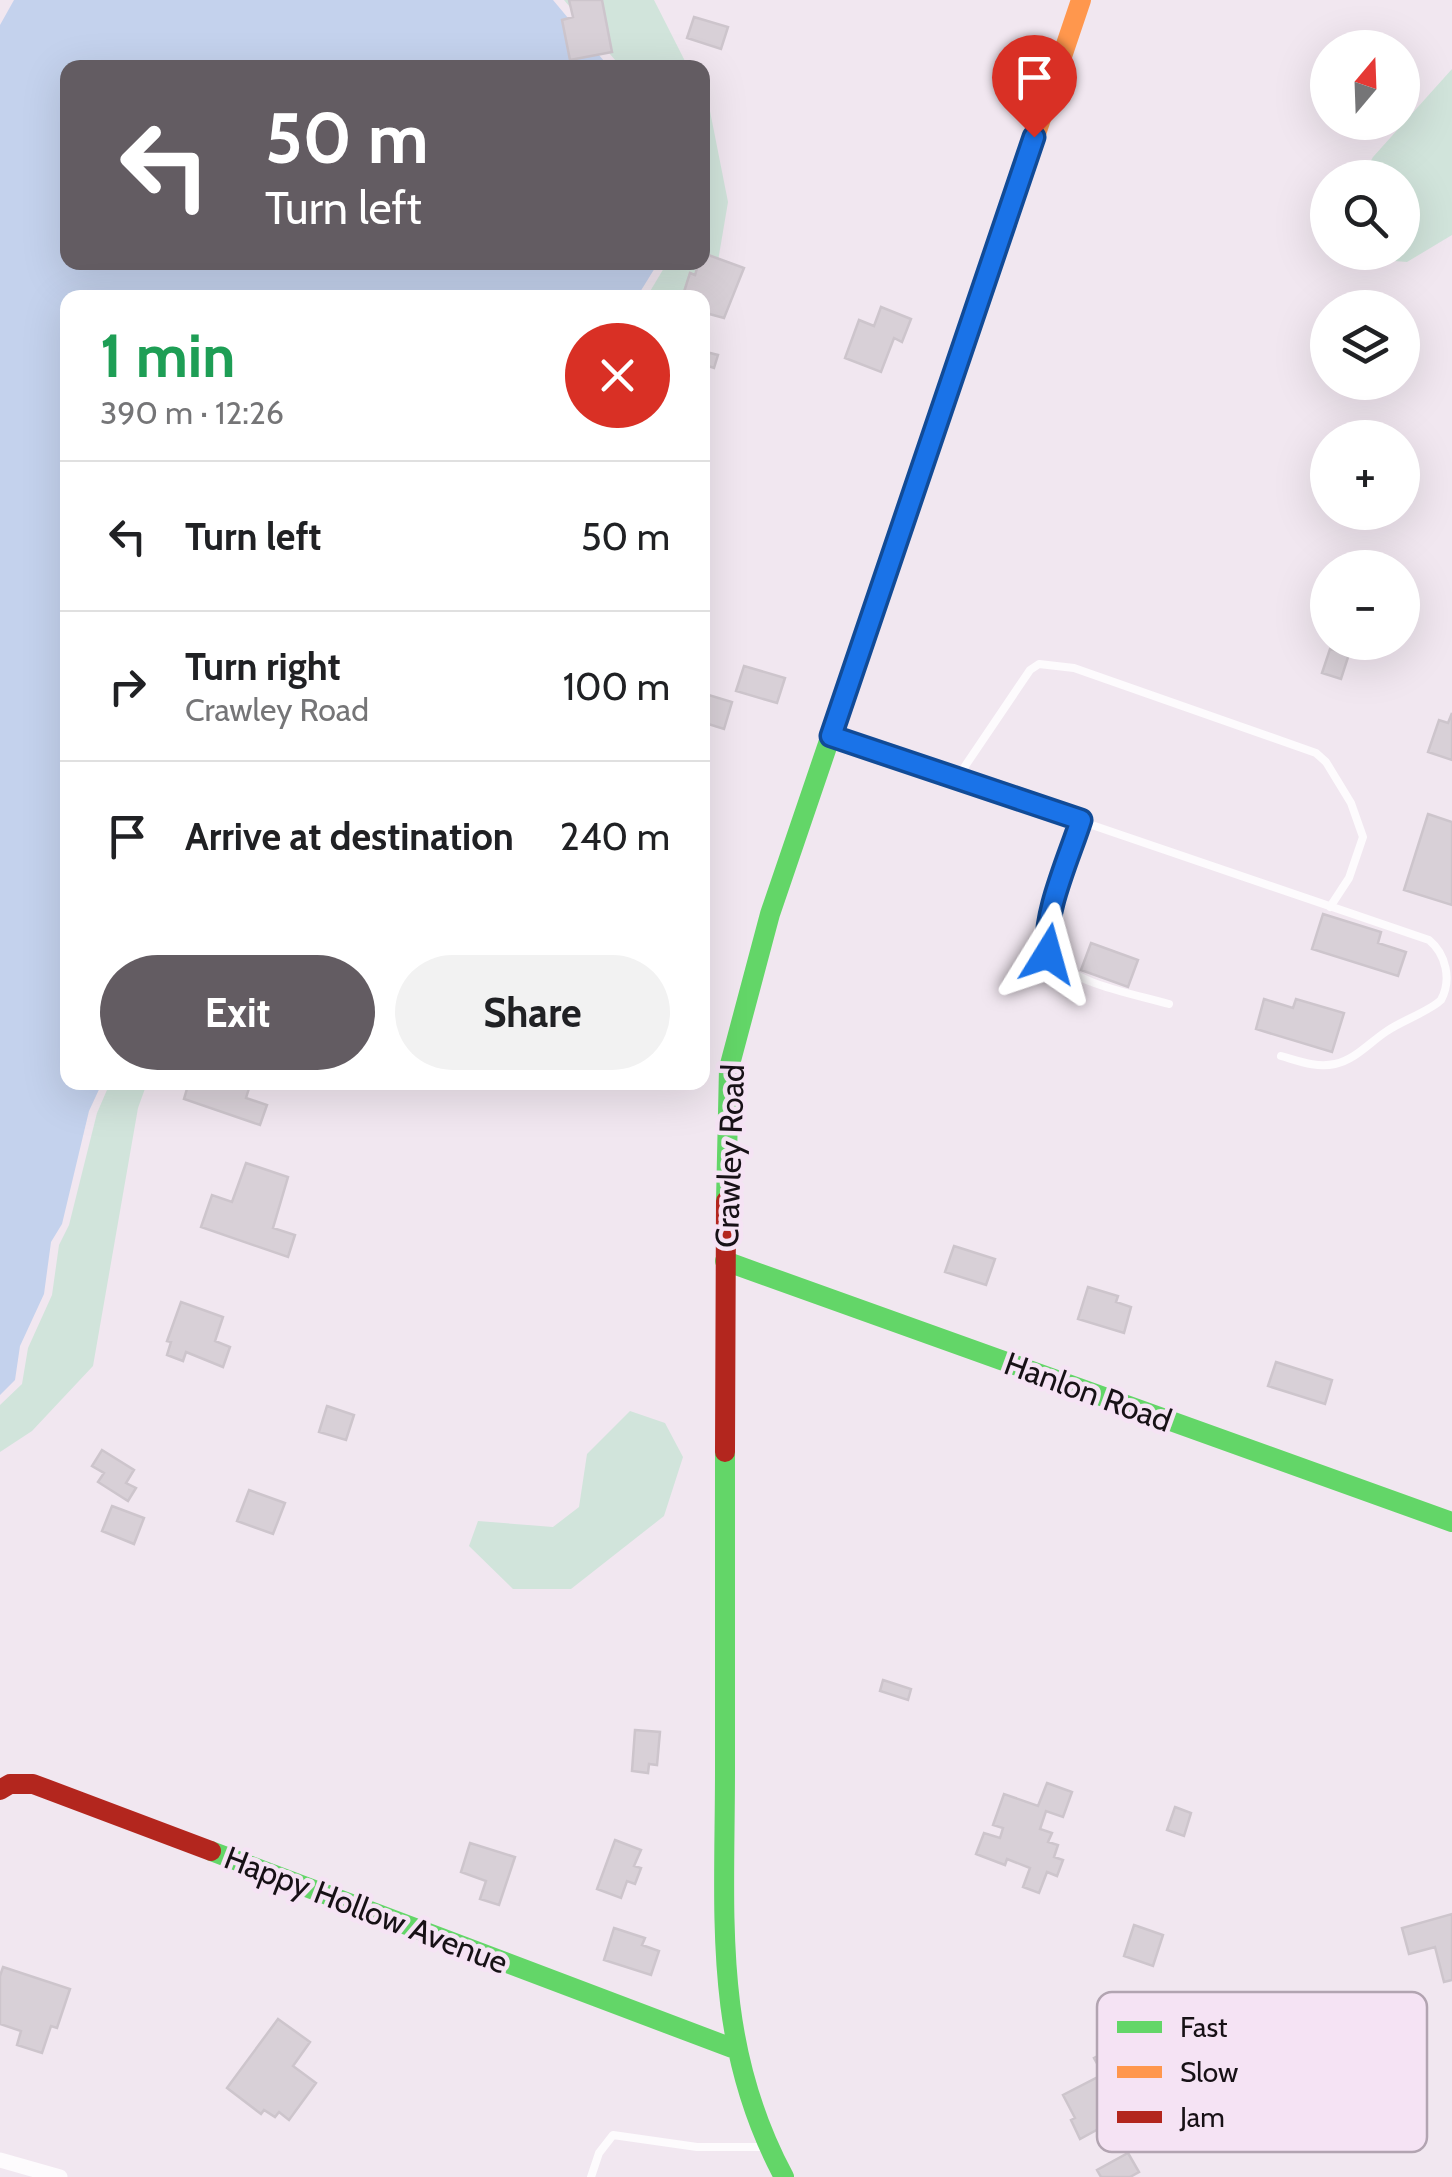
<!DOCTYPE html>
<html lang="en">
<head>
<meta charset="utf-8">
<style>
	:root { --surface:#fff; --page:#f2f2f2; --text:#202124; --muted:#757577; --line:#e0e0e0; --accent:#635c62 }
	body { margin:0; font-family:Cabin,sans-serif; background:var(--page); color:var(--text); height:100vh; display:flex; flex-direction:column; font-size:38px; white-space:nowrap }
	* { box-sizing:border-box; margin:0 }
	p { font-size:32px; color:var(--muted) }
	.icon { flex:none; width:55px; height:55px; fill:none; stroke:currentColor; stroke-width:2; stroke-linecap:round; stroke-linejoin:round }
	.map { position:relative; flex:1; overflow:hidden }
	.side { position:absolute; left:60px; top:290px; width:650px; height:800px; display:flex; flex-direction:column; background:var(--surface); border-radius:20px; box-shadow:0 10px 40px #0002 }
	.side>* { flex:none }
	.top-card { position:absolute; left:60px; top:60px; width:650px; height:210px; border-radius:20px; box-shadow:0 10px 40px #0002; background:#635c62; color:#fff; overflow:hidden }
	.needle { width:65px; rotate:19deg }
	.fabs { position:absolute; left:1310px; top:30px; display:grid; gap:20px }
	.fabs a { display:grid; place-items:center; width:110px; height:110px; border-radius:50%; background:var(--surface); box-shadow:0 10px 40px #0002; font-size:50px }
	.pin { position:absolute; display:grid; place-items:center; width:85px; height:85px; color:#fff; margin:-102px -42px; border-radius:50% 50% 50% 0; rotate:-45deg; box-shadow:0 0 10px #0007 }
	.pin .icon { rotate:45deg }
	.me { position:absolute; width:110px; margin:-55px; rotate:8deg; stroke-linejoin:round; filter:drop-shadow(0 0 8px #0008) }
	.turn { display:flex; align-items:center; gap:35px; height:210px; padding:0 40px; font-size:45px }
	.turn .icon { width:130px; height:130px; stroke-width:2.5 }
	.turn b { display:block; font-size:70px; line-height:85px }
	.round { display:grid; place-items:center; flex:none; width:105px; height:105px; border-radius:52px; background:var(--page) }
	.headline { display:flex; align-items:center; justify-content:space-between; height:170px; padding:0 40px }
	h1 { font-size:60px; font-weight:800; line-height:75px; color:#1e9e55 }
	.action { display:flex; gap:20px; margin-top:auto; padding:20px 40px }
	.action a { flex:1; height:115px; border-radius:60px; background:var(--accent); color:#fff; font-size:40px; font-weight:800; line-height:115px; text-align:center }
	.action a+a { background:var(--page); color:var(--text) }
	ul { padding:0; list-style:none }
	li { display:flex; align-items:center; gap:30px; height:150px; padding:0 40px; border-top:2px solid var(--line) }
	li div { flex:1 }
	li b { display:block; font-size:38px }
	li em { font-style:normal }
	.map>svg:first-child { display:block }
	.green { fill:#d1e4db }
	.water { fill:#c4d2ed }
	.building { fill:#d8d0d7; stroke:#cdc5cc; stroke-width:2.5 }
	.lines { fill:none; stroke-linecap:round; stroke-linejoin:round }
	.lane { stroke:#fdfbfd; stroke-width:8 }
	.street { stroke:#fdfbfd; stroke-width:15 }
	.fast { stroke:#63d668; stroke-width:20 }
	.slow { stroke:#ff974d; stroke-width:20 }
	.jam { stroke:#b3261e; stroke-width:20 }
	.route-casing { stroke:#114b97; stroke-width:25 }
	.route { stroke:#1a73e8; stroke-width:18 }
	.labels { text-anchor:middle; stroke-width:9; stroke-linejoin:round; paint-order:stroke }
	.street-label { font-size:32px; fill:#171116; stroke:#f5e3f4 }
	.key { fill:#f5e3f4; stroke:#b2a4b1; stroke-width:2.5 }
	.key-label { font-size:28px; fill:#171116 }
</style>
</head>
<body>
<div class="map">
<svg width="1452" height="2177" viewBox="0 0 1452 2177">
	<rect width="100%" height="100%" fill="#f1e7f0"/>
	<path class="green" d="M 564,0 L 654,0 L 688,67 L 621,67 Z
		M 1452,69 L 1452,235 L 1407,262 L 1369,259 L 1366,253 L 1402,252 L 1402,178 L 1362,177 L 1373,157 Z
		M 703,97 L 710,111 L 728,202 L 707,326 L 703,333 L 702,298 L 646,298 L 667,263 L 702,262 Z
		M 110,1083 L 147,1083 L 138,1108 L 93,1366 L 32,1431 L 0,1452 L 0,1405 L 22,1384 L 28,1348 L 52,1295 L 59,1245 L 69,1225 L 97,1113 Z
		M 630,1411 L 665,1423 L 683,1457 L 664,1516 L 571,1589 L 513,1589 L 469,1546 L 478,1521 L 553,1527 L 579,1507 L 587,1454 Z"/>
	<path class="water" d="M 14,0 L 553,0 L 609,67 L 68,68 L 68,262 L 658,263 L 637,297 L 68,298 L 68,1082 L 102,1083 L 89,1111 L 62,1224 L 51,1242 L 44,1294 L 20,1346 L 15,1380 L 0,1395 L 0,25 Z"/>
	<path class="building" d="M 569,0 L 602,0 L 612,52 L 570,60 L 562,20 L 573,17 Z
		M 694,17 L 728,27 L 721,49 L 687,38 Z
		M 703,253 L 744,268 L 724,318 L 702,312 L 702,298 L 682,298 L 690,273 L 695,275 L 699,262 L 702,262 Z
		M 881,307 L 911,319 L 902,342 L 894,338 L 881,372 L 845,358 L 859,320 L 874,326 Z
		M 702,351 L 718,355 L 714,368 L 702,364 Z
		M 1330,649 L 1349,654 L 1341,679 L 1322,673 Z
		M 744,666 L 785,678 L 777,703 L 736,691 Z
		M 702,693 L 732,702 L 724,729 L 702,722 Z
		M 1452,713 L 1452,760 L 1428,752 L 1439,720 L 1448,723 Z
		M 1428,814 L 1452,822 L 1452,905 L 1404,890 Z
		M 1323,914 L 1381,932 L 1378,943 L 1406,952 L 1398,976 L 1312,949 Z
		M 1091,943 L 1138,960 L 1128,987 L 1081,970 Z
		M 1264,999 L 1293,1008 L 1296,999 L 1344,1013 L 1332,1052 L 1256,1029 Z
		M 189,1082 L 251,1082 L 246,1098 L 267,1105 L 260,1125 L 184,1099 Z
		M 246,1163 L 288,1177 L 273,1228 L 295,1235 L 288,1257 L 201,1227 L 212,1195 L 232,1202 Z
		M 954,1246 L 995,1259 L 986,1285 L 945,1272 Z
		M 1088,1287 L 1118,1296 L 1116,1302 L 1131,1307 L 1124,1333 L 1078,1319 Z
		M 181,1302 L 223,1317 L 215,1341 L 230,1347 L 223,1367 L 186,1352 L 183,1361 L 167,1355 L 171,1342 L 167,1341 Z
		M 1276,1362 L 1332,1380 L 1325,1404 L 1268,1386 Z
		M 327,1406 L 354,1415 L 346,1440 L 319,1432 Z
		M 102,1450 L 134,1470 L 126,1483 L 136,1488 L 128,1501 L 98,1482 L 104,1473 L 92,1466 Z
		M 249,1490 L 285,1503 L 273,1534 L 237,1521 Z
		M 112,1506 L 144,1518 L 134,1544 L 102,1531 Z
		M 883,1680 L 911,1689 L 908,1700 L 880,1691 Z
		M 635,1730 L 660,1732 L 657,1765 L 649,1764 L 648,1773 L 632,1771 Z
		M 1047,1783 L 1072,1792 L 1063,1817 L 1046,1811 L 1040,1829 L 1052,1833 L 1048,1842 L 1058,1845 L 1054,1857 L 1063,1860 L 1057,1876 L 1047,1872 L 1039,1893 L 1023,1887 L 1030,1868 L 1007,1859 L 1005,1865 L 976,1854 L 984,1833 L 1000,1838 L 1003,1828 L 993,1825 L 1004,1794 L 1038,1806 Z
		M 1175,1807 L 1191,1813 L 1184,1836 L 1167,1830 Z
		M 615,1840 L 641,1850 L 634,1866 L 641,1868 L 635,1884 L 627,1881 L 621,1898 L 597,1889 Z
		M 470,1843 L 515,1857 L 499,1905 L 480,1899 L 486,1881 L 461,1872 Z
		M 1452,1914 L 1452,1980 L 1444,1982 L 1435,1947 L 1409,1954 L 1402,1928 Z
		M 1134,1925 L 1163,1935 L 1153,1966 L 1124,1956 Z
		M 614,1928 L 645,1938 L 642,1945 L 659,1951 L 651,1975 L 604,1960 Z
		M 3,1967 L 70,1989 L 57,2028 L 51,2026 L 42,2053 L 17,2045 L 21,2031 L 0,2024 L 0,1976 Z
		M 278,2019 L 310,2042 L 293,2066 L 316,2083 L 289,2120 L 279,2112 L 275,2117 L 264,2110 L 261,2114 L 227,2088 Z
		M 1109,2050 L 1119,2067 L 1104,2076 L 1094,2058 Z
		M 1100,2076 L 1122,2116 L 1080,2139 L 1071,2120 L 1075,2118 L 1063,2095 Z
		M 1128,2153 L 1139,2172 L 1130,2177 L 1101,2177 L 1097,2170 Z"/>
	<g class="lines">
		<path class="lane" d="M 831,736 L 1429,940 C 1446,954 1452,980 1441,1000 C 1430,1011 1401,1021 1387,1031 C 1370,1042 1355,1060 1335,1064 C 1316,1068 1299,1061 1281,1056
			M 957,778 L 1030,670 L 1039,664 L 1074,668 L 1316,753 L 1326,762 L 1351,803 L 1363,837 L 1349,878 L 1330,907
			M 1081,820 L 1049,921 L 1048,954 C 1075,985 1131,993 1169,1004
			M 591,2177 L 599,2153 L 613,2135 L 697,2147 L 766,2147"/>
		<path class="street" d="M 0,2160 L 60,2177"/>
		<path class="fast" d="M 726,1201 L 729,1068 L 770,914 L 1021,178
			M 725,1261 L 1452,1522
			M 725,1452 C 725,1558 725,1664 725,1770 C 725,1917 712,2043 784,2177
			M 211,1851 L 732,2048"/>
		<path class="slow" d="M 1021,178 L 1081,0"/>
		<path class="jam" d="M 725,1452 L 726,1201
			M 0,1790 L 10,1784 L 33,1784 L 211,1851"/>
	</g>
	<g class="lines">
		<g class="route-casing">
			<path id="route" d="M 1034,137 L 831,736 L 1081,820 C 1070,855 1041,918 1048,954"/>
		</g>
		<use href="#route" class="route"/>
	</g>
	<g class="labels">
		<g class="street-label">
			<text transform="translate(730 1156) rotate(-88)" y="11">Crawley Road</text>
			<text transform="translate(1088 1392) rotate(20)" y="11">Hanlon Road</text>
			<text transform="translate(366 1910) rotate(21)" y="11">Happy Hollow Avenue</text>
		</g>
	</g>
	<rect x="1097" y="1992" width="330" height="160" rx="15" class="key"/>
	<rect x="1117" y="2021" width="45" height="12" fill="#63d668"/>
	<rect x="1117" y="2066" width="45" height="12" fill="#ff974d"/>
	<rect x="1117" y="2111" width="45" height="12" fill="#b3261e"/>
	<g class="key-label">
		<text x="1180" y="2037">Fast</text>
		<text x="1180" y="2082">Slow</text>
		<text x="1180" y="2127">Jam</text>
	</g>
</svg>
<div class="fabs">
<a><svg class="needle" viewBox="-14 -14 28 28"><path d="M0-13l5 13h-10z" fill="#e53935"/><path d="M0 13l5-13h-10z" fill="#757577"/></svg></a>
<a><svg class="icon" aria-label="search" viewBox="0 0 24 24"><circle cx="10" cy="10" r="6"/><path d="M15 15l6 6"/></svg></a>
<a><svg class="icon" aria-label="layers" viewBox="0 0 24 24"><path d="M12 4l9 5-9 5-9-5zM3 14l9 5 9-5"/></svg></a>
<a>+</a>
<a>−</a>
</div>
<div class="pin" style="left:1034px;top:137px;background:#d93025"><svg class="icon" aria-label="arrive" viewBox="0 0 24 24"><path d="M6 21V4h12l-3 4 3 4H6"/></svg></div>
<svg class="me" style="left:1048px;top:954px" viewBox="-20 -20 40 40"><path d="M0-17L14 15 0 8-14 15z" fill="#1a73e8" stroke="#fff" stroke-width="4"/></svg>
<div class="top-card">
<div class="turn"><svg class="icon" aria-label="left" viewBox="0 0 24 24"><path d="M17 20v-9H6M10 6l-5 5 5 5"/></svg><div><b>50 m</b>Turn left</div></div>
</div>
<section class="side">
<div class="headline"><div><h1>1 min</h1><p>390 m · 12:26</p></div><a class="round" style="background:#d93025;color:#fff"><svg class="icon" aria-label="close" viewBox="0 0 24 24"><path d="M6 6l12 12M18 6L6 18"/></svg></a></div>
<ul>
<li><svg class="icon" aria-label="left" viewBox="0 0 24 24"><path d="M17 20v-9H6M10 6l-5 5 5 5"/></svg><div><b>Turn left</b></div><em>50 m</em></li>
<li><svg class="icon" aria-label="right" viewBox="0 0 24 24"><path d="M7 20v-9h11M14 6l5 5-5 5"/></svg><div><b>Turn right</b><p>Crawley Road</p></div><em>100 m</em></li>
<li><svg class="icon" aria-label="arrive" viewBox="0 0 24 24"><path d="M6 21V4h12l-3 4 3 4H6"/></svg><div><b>Arrive at destination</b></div><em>240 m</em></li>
</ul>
<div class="action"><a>Exit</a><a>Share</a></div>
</section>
</div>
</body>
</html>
